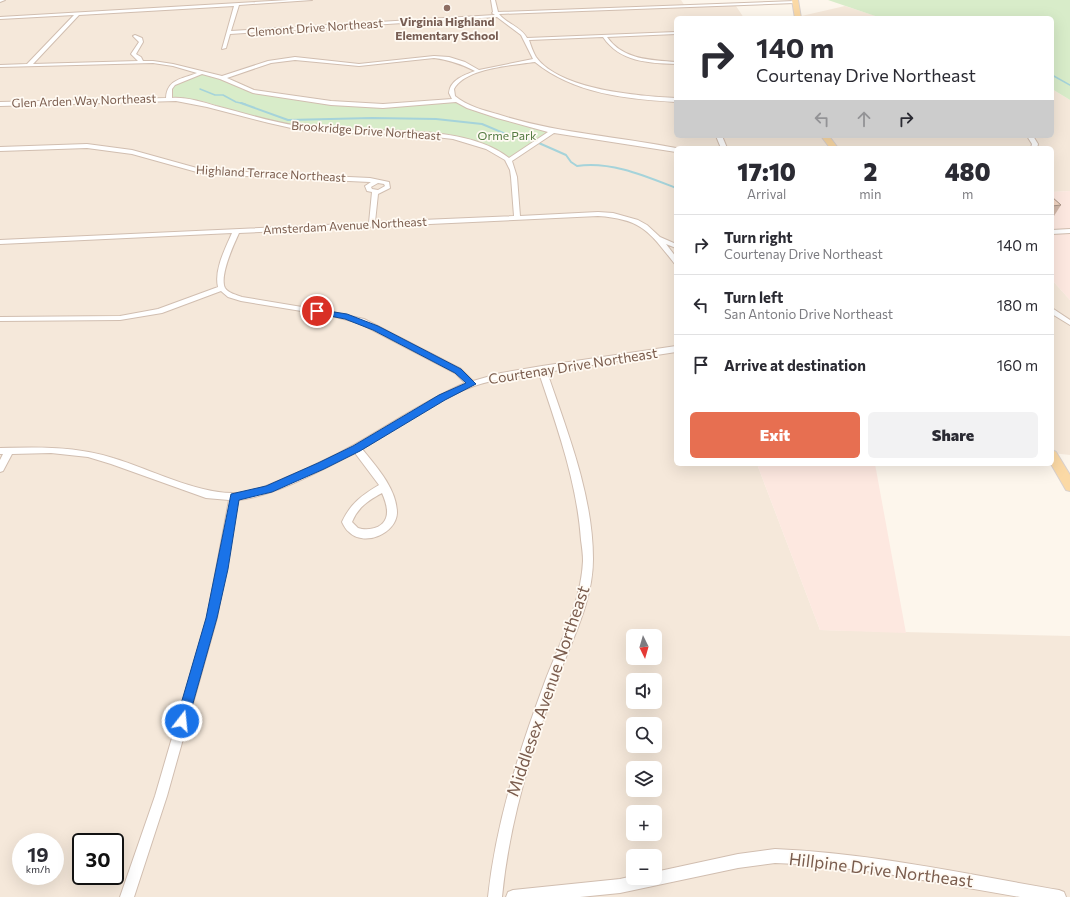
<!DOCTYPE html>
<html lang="en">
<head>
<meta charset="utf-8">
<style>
	:root { --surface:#fff; --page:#f2f2f3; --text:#2b2b33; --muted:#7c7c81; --line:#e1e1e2; --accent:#e76f51 }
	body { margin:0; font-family:Commissioner,sans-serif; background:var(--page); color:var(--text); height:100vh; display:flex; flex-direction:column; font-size:15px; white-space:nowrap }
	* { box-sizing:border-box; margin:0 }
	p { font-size:13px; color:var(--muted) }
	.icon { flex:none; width:22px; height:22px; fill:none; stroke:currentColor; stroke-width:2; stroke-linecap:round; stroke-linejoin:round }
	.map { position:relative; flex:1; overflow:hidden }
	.side { position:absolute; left:674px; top:146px; width:380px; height:320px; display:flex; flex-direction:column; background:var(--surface); border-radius:6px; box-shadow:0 4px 16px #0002 }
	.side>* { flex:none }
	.hud { position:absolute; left:674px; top:16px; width:380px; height:122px; border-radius:6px; box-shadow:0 4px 16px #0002; background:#fff; color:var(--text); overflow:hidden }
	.needle { width:26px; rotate:175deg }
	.fabs { position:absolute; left:626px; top:629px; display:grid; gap:8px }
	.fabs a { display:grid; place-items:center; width:36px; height:36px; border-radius:6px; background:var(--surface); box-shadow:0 4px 16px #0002; font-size:20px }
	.speed { position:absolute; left:12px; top:833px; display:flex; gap:8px; font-size:20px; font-weight:700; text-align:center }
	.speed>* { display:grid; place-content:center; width:52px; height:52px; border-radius:50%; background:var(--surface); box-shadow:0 4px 16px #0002; line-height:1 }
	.speed small { font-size:10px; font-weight:400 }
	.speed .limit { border:2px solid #111; border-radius:6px; background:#fff; color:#111 }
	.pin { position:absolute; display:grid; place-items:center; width:34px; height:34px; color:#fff; margin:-17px; border:2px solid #fff; border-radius:50%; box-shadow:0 1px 4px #0007 }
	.me { position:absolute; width:44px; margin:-22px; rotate:16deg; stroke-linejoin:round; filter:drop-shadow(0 0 3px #0008) }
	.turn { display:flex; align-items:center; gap:14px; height:84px; padding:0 16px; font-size:18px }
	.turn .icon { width:52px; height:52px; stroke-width:2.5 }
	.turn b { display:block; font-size:28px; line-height:34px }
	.lanes { display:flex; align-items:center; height:38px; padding:0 16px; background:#0003; justify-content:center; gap:20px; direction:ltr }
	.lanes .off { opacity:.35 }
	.eta { display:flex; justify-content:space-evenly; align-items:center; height:68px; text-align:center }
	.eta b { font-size:24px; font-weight:800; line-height:28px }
	.cta { display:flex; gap:8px; margin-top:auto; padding:8px 16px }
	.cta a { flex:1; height:46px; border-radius:6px; background:var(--accent); color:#fff; font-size:16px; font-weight:800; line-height:46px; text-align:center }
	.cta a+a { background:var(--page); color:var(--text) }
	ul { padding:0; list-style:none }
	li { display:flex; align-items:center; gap:12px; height:60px; padding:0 16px; border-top:1px solid var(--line) }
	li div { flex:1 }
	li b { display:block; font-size:15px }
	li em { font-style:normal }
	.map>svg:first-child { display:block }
	.residential { fill:#f5e8da; fill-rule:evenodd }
	.commercial { fill:#fde8e0 }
	.green { fill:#d8ecc9 }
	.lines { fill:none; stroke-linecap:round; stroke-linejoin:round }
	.stream-far1 { stroke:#a5d3da; stroke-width:1.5 }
	.stream { stroke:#a5d3da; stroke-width:2 }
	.minor-casing { stroke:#d1beb0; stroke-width:2 }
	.major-casing { stroke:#dad1cd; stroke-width:2 }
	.minor { fill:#fff; fill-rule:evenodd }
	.major { fill:#fbd9a5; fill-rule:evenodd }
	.wall { fill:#d1b7a8 }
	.building { fill:#f3d5c3; stroke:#aa9588 }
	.route { fill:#1a73e8; stroke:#114b97 }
	.education-dot { fill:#8d6e63; stroke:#fffaf3; stroke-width:1.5 }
	.labels { text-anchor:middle; stroke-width:3.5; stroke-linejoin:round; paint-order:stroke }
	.far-education-label { font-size:12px; font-weight:bold; fill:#785e54; stroke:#fffaf3 }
	.far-street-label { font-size:12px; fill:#7a5c4d; stroke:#fffaf3 }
	.far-park-label { font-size:12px; fill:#537a41; stroke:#fffaf3 }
	.street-label { font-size:14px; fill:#7a5c4d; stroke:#fffaf3 }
	.near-street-label { font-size:17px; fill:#7a5c4d; stroke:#fffaf3 }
</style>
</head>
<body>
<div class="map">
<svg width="1070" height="897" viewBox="0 0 1070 897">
	<rect width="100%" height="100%" fill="#fdf6ec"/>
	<path class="residential" d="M 0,0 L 681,0 L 685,6 L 734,3 L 744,18 L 797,17 L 845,6 L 882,18 L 676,18 L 676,136 L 1052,136 L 1052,89 L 1070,100 L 1070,191 L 1052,192 L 1052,148 L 676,148 L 676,464 L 757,464 L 820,630 L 1070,636 L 1070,897 L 0,897 ZM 226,80 L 241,89 L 299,98 L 360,105 L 405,105 L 489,146 L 448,134 L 268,121 L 202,101 L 172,98 ZM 633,636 L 655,636 L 655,658 L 633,658 ZM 633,680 L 655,680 L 655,702 L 633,702 ZM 633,724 L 655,724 L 655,746 L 633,746 ZM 633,768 L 655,768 L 655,790 L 633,790 ZM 633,812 L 655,812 L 655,834 L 633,834 ZM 21,842 L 55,842 L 55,876 L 21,876 ZM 81,842 L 115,842 L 115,876 L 81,876 ZM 633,856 L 655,856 L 655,878 L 633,878 Z
		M 1052,280 L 1070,300 L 1070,455 L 1052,453 Z"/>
	<path class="commercial" d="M 1070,191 L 1070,300 L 1052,280 L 1052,192 Z
		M 757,464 L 875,464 L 906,633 L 820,630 Z"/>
	<path class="green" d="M 828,0 L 1070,0 L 1070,100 L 1052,89 L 1052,18 L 881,18 Z
		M 205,72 L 226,80 L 241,89 L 299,98 L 360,105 L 405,105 L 451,100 L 552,131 L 509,159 L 489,146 L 448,134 L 321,130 L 268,121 L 202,101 L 172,98 L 170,91 L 178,81 Z"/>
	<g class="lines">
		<path class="stream-far1" d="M 1052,75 L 1070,85
			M 200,89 L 215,95 L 223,95 L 236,102 L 245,104"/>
		<path class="stream" d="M 241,103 L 288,120 L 372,118 L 436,119 L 482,124 L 513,137 L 532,140 L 557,151 L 566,155 L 571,162 L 577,166 C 611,161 645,176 676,188"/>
		<g class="minor-casing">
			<path id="minor" d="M 0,0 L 5,0 L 0,2 Z
				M 289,0 L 312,0 L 239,5 L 231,31 L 495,15 L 492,13 L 493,12 L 491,0 L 495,0 L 498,12 L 795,1 L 797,2 L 795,3 L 499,14 C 507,24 520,26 527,38 L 676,32 L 676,34 L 607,37 C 623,60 651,60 676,62 L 676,64 C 648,63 620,62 603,37 L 529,40 C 531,46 533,52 536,57 C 560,90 638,96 676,98 L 676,102 C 627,99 574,94 535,62 C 514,65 465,68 454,89 L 455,96 C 467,106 483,110 497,114 C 555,133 616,136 676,148 L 676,152 L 554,133 L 512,161 L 517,177 L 520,216 L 598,212 L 613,213 L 638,220 L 647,225 L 660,237 L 676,244 L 676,248 L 666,244 L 676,257 L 676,264 L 674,263 C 649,231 641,219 598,216 L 239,233 C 234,244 219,276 225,288 C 228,293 237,295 242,297 L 332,312 L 364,319 L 461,369 L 473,381 L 501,373 L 542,366 L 676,346 L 676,352 L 547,372 C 567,431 593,495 593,559 C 593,604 569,645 555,686 C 530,755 509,824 502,897 L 488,897 C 496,823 518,754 544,684 C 559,644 581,604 583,561 C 583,554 582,547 581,540 C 577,482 557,427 539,373 C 517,376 495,379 474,386 C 437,399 396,428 362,449 C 376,466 397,489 397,513 C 396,534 364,547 349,532 C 346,530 344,526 342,522 C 350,504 362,495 379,485 L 355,453 C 322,470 275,496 238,500 L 217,618 L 167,796 L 134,897 L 120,897 L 155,796 L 207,618 L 229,500 L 206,498 L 111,464 L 88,457 L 51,453 L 12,454 L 3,471 L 0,472 L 0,460 L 3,454 L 0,454 L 0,448 C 38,447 76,446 113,458 C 150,469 197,494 235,493 C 255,493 273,483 292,475 C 313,466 334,456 354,445 C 391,424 426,400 465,383 L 455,373 L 359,323 L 332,316 L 241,301 L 228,297 L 221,291 L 162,313 L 120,320 L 0,321 L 0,317 L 120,316 L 158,309 L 218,287 C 214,270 225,249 232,233 L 0,244 L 0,240 L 369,223 L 372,192 L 367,191 L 365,186 L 371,182 L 370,182 L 204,174 L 132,154 L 87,148 L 0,151 L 0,147 L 87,144 L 132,150 L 204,170 L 370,178 L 389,182 L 390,188 L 378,194 L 375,222 L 514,216 L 511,177 L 510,170 L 505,160 L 486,149 L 453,139 L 410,134 L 344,133 L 300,130 L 269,123 L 207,107 L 176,101 L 0,106 L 0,102 L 166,98 C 167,79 182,79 197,73 L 173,66 L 153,63 L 0,67 L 0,65 L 27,64 L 74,15 L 0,19 L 0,17 ZM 234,6 L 222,49 L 226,48 L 230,34 L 497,17 L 521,35 L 533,59 L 479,70 L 465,62 L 449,57 L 434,56 L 359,64 L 295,57 L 268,61 L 222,76 L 173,64 L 153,61 L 143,61 L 141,57 L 136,54 L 143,42 L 142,38 L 135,35 L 133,36 L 139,42 L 131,54 L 138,61 L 33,64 L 79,15 ZM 434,58 C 450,60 461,64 475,71 C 464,75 450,80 449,93 L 452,99 L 383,104 L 331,101 L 254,90 L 227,78 L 271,63 L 295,60 L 359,66 ZM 202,74 L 220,79 L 253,93 L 331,105 L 383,108 L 456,102 L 467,108 L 497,118 L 548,132 L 509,158 C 460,119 359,136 299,126 C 271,122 244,113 216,106 C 202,102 186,97 172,98 L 172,89 L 175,85 ZM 378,183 L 384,184 L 385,186 L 378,190 L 372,189 L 371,187 ZM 382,493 C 385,500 389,510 386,518 C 382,529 367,531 358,528 L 352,522 C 358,507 369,500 382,493 Z
				M 716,136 L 722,136 L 727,148 L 721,148 Z
				M 1027,136 L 1033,136 L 1038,144 L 1037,148 L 1031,148 L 1032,144 Z
				M 1070,229 L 1070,233 L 1052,234 L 1052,230 Z
				M 1052,308 L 1070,320 L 1070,325 L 1052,314 Z
				M 775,849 C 871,853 965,874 1059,890 L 1064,892 L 1066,897 L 1020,897 L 888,874 L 820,865 L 775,863 L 738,868 L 620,893 L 580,897 L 506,897 L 508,892 L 513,890 L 620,879 L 633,876 L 633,878 L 655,878 L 655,872 L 738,854 Z"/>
		</g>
		<g class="major-casing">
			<path id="major" d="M 792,0 L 798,0 L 801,18 L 795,18 Z
				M 821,136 L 829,136 L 838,148 L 830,148 Z
				M 1052,450 L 1056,452 L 1070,475 L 1070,491 L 1066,490 L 1051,464 Z"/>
		</g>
		<use href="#minor" class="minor"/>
		<use href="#major" class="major"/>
	</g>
	<path class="wall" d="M 1052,197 L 1061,205 L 1054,216 L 1052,216 Z"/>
	<path class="building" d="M 1052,197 L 1061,205 L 1052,206 Z"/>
	<path class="route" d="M 315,309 L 347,314 L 378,326 L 461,369 L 476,384 L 445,400 L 360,451 L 324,469 L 272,492 L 239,500 L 228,569 L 217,618 L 188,721 L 187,725 L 182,727 L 178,725 L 176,721 L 206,618 L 231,494 L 266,486 L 318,463 L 353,446 L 439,395 L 466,383 L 455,373 L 373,330 L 345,319 L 315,313 Z"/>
	<circle class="education-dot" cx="447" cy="8" r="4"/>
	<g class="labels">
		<g class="far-education-label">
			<text x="447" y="26">Virginia Highland<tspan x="447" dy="14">Elementary School</tspan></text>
		</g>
		<g class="far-street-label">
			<text transform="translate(315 28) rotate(-4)" y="4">Clemont Drive Northeast</text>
			<text transform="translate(84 101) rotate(-2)" y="4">Glen Arden Way Northeast</text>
			<text transform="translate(366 131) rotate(4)" y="4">Brookridge Drive Northeast</text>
			<text transform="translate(271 174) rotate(3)" y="4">Highland Terrace Northeast</text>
			<text transform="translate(345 226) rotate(-3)" y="4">Amsterdam Avenue Northeast</text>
		</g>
		<g class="far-park-label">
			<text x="507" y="140">Orme Park</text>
		</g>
		<g class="street-label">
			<text transform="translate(573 366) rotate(-9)" y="5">Courtenay Drive Northeast</text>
		</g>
		<g class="near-street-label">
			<text transform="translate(548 691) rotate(-71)" y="6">Middlesex Avenue Northeast</text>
			<text transform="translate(881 870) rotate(7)" y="6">Hillpine Drive Northeast</text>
		</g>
	</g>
</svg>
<div class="fabs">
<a><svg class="needle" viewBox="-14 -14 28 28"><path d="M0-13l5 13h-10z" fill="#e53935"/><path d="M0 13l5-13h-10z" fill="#7c7c81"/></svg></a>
<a><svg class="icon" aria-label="sound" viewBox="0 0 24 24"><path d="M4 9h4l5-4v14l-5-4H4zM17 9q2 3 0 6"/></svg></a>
<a><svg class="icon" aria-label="search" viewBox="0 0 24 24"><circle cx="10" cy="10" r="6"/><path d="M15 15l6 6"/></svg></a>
<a><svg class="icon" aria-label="layers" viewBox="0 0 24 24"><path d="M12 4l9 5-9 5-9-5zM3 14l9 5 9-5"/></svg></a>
<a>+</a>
<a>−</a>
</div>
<div class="speed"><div>19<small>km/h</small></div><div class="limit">30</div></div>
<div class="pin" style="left:317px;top:311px;background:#d93025"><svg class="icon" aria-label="arrive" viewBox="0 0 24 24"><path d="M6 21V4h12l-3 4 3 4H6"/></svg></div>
<svg class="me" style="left:182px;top:721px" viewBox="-20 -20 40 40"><circle r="17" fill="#1a73e8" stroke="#fff" stroke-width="3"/><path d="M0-11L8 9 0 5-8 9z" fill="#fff"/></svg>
<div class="hud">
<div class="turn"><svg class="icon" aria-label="right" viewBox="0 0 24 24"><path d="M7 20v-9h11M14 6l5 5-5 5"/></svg><div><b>140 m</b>Courtenay Drive Northeast</div></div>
<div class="lanes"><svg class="icon off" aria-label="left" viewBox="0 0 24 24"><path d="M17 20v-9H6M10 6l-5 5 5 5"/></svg><svg class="icon off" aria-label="ahead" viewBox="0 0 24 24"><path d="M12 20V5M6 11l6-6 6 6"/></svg><svg class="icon" aria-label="right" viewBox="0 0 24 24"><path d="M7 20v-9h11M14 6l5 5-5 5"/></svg></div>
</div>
<section class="side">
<div class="eta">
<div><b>17:10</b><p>Arrival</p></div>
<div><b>2</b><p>min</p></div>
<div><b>480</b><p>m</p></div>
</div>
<ul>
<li><svg class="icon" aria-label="right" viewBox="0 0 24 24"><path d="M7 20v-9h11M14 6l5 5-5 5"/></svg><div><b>Turn right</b><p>Courtenay Drive Northeast</p></div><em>140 m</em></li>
<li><svg class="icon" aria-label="left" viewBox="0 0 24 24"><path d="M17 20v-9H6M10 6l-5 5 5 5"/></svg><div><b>Turn left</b><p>San Antonio Drive Northeast</p></div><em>180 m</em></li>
<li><svg class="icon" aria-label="arrive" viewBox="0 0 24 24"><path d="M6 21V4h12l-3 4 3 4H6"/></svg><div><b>Arrive at destination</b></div><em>160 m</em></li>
</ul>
<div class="cta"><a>Exit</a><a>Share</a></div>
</section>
</div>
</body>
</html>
